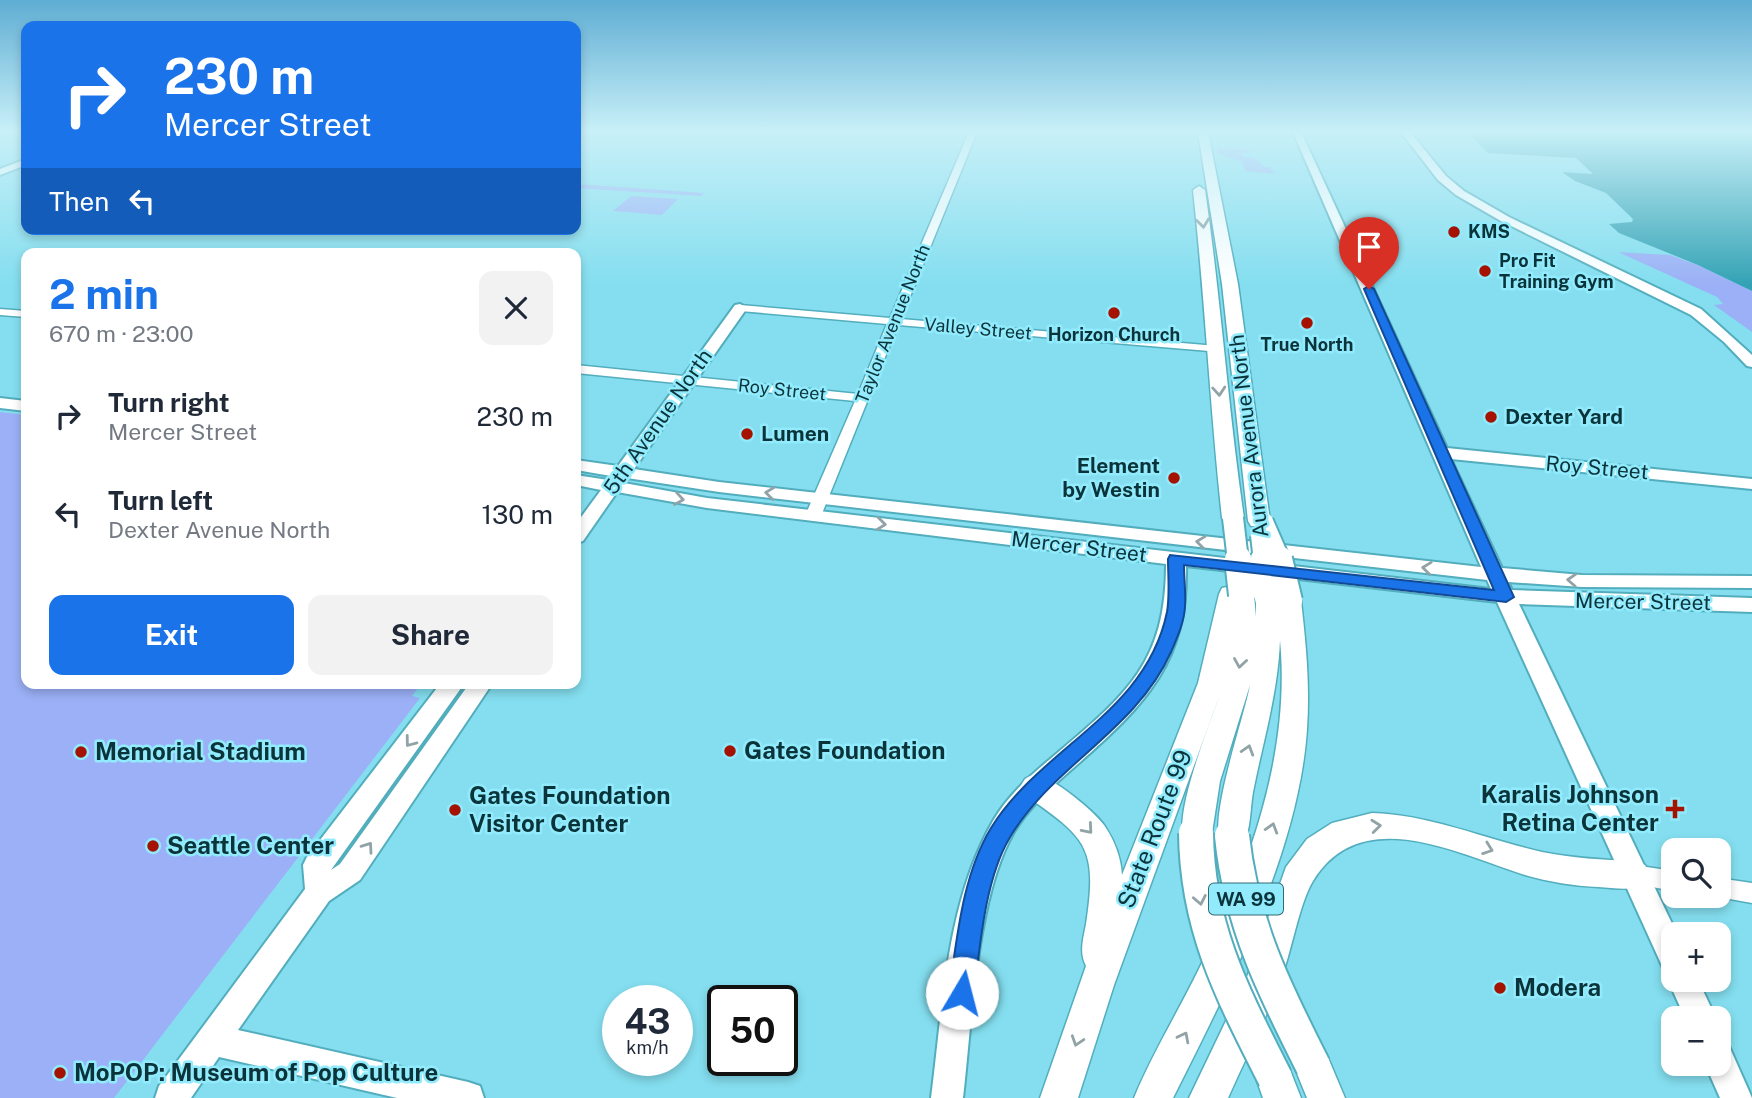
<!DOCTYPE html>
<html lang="en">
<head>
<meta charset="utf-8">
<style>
	:root { --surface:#fff; --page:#f2f2f3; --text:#1f2937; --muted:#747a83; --accent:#1a73e8 }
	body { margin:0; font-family:"Public Sans",sans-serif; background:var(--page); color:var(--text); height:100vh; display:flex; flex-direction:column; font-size:26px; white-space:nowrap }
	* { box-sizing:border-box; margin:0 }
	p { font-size:23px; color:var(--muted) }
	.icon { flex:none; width:38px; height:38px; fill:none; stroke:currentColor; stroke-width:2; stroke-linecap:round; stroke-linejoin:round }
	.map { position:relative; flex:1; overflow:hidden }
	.drawer { position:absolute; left:21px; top:248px; width:560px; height:441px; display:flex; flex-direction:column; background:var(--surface); border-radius:14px; box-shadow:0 4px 10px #0003 }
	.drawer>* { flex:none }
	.banner { position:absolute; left:21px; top:21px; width:560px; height:214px; border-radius:14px; box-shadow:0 4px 10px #0003; background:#1a73e8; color:#fff; overflow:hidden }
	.tools { position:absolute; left:1661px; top:838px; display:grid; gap:14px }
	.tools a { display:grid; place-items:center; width:70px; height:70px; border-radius:14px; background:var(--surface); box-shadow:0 4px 10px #0003; font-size:35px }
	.speed { position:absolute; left:602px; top:985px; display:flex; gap:14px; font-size:35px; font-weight:700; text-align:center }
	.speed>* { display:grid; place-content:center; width:91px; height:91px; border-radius:50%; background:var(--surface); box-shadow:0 4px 10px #0003; line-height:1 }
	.speed small { font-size:18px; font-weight:400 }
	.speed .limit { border:4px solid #111; border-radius:10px; background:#fff; color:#111 }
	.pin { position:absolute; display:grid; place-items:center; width:60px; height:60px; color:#fff; margin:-72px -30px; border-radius:50% 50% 50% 0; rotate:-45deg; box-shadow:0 0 7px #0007 }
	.pin .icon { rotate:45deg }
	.me { position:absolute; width:77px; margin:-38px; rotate:8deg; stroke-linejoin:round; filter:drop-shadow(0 0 5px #0008) }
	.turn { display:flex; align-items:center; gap:24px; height:147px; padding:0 28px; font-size:32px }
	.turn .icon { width:91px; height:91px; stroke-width:2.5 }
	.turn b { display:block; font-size:49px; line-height:60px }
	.then { display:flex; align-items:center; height:66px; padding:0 28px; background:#0003; gap:14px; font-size:26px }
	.round { display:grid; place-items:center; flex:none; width:74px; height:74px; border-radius:14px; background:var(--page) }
	.overview { display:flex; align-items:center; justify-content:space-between; height:119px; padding:0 28px }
	h1 { font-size:42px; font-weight:700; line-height:52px; color:var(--accent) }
	.cta { display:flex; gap:14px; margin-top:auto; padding:14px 28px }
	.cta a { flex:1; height:80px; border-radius:14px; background:var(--accent); color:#fff; font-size:28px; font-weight:700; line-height:80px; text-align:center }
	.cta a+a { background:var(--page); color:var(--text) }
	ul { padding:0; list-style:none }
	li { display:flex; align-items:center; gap:21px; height:98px; padding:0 28px }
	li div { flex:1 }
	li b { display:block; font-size:26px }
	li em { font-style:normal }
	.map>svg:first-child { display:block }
	.green { fill:#9bb0f6 }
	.water { fill:#33a2b4 }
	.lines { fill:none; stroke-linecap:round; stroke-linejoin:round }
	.minor-casing { stroke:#52adbd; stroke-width:3 }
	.major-casing { stroke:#52adbd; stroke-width:4 }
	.highway-casing { stroke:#52adbd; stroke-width:3 }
	.minor { fill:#fff; fill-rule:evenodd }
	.major { fill:#fff; fill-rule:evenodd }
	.highway { fill:#fff; fill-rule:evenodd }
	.highway-bridge-far2-casing { stroke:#52adbd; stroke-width:24; stroke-linecap:butt }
	.highway-bridge-far1-casing { stroke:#52adbd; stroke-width:30; stroke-linecap:butt }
	.highway-bridge-casing { stroke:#52adbd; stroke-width:38; stroke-linecap:butt }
	.highway-bridge-far2 { stroke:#fff; stroke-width:20 }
	.highway-bridge-far1 { stroke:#fff; stroke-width:26 }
	.highway-bridge { stroke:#fff; stroke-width:34 }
	.oneway { stroke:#91a3a6 }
	.route { fill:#1a73e8; stroke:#114b97; stroke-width:2 }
	.poi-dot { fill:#a51200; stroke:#91ebfc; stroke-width:2.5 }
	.labels { text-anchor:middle; stroke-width:5; stroke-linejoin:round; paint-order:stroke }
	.far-poi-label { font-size:18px; font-weight:bold; fill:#0b333a; stroke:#91ebfc; text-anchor:start }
	.far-street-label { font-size:18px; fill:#0b333a; stroke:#91ebfc }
	.shield { fill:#91ebfc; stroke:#336a74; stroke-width:2 }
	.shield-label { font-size:19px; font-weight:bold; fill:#0b333a }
	.poi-label { font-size:21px; font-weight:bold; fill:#0b333a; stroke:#91ebfc; text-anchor:start }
	.street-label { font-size:21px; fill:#0b333a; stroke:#91ebfc }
	.near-poi-label { font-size:24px; font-weight:bold; fill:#0b333a; stroke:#91ebfc; text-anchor:start }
	.near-street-label { font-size:24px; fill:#0b333a; stroke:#91ebfc }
</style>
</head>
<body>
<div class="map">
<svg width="1752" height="1098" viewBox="0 0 1752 1098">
	<rect width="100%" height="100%" fill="#84deef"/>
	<path class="green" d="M 1217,148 L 1249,149 L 1250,153 L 1242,153 L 1242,156 L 1257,159 L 1264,167 L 1270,167 L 1274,174 L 1245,171 L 1242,162 L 1218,154 Z
		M 576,184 L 704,193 L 701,196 L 576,188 Z
		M 631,196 L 678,199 L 662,215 L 613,211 Z
		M 1618,252 L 1670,255 L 1698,265 L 1752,291 L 1752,332 L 1714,305 L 1723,304 L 1717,297 Z
		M 0,412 L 26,415 L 26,684 L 421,684 L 412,696 L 420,698 L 114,1098 L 0,1098 Z"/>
	<path class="water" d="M 1472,132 L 1752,132 L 1752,291 L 1698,265 L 1619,233 L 1609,224 L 1632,222 L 1633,219 L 1606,193 L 1575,181 L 1562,172 L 1593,174 L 1576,158 L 1488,153 L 1471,136 L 1475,135 Z"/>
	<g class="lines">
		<g class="minor-casing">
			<path id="minor" d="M 969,132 L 977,132 L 901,319 L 1217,346 L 1221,348 L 1221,352 L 898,325 L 821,516 L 813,521 L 805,516 L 855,401 L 576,373 L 576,365 L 858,394 L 887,324 L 740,311 L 735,308 L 740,305 L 890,318 Z
				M 0,309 L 26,311 L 26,317 L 0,315 Z
				M 1634,865 L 1673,871 L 1673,891 L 1626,882 L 1623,875 L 1626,868 Z
				M 1718,878 L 1752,883 L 1752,903 L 1713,896 L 1718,896 Z"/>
		</g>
		<g class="major-casing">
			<path id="major" d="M 1293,132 L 1301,132 L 1447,448 L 1752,479 L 1752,489 L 1451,459 L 1502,568 L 1582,575 L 1752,576 L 1752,588 L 1582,587 L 1508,582 L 1512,590 L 1752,598 L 1752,612 L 1519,604 L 1677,934 L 1673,934 L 1673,980 L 1698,980 L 1716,1018 L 1685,1018 L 1668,980 L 1672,971 L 1663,968 L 1497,602 L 1186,566 C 1188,661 1147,703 1079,763 C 1055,784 1030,805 1014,832 C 976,898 972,1022 963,1098 L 931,1098 C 943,1006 946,903 993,821 C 1008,795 1032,774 1055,755 C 1126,695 1166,663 1166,564 L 707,508 L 617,492 L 583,541 L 576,543 L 576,524 L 601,490 L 576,485 L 576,475 L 608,480 L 611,476 L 576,470 L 576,460 L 618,466 L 735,305 L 740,304 L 747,308 L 634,469 L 719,482 L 1481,567 ZM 627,478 L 719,492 L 1487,580 L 1491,589 L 707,498 L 624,483 Z
				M 1401,132 L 1410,132 L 1446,176 L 1464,191 L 1509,217 L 1701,309 L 1752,355 L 1752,367 L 1747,366 L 1724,342 L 1691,315 L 1501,221 L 1456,195 L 1438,180 Z
				M 26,159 L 26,165 L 0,175 L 0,169 Z
				M 0,398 L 26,401 L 26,411 L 0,408 Z
				M 440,684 L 464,684 L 331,870 L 340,864 L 469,684 L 492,684 L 360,880 L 329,901 L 238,1030 L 468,1082 L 480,1086 L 484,1098 L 397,1098 L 219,1057 L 191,1098 L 155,1098 L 159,1086 L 305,889 L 303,865 L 307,857 Z
				M 1718,1041 L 1729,1046 L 1752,1098 L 1720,1098 L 1705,1064 L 1718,1064 Z"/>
		</g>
		<g class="highway-casing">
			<path id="highway" d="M 1198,132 L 1208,132 L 1238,284 L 1270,521 L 1267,526 L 1251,526 L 1248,521 L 1222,284 Z
				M 1199,186 L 1205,190 C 1221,299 1228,409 1244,518 L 1241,523 L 1225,523 L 1222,518 C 1210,409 1205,299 1193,190 Z
				M 1231,586 L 1251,589 L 1254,595 L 1256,617 L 1256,598 L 1259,592 L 1268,590 L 1277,592 L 1279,597 L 1289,593 L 1298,595 L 1301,601 C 1306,644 1310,685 1307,729 C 1299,852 1228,988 1173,1098 L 1134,1098 C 1152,1054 1178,1012 1199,969 C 1249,868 1291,754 1280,640 C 1278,693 1263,741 1253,792 C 1250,809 1251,829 1243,845 L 1232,849 L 1221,845 C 1208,818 1244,719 1250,685 L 1220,781 L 1212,833 L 1207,842 L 1196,846 L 1185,842 C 1172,816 1209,727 1219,697 L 1114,985 L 1078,1098 L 1040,1098 L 1086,966 C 1079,952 1083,940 1086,924 C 1098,846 1086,838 1025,795 L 1020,787 L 1025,779 C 1028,777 1031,775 1035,775 C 1051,775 1098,814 1106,828 C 1115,842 1121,858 1122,875 L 1198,683 L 1219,594 L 1222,588 Z
				M 1372,813 C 1432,815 1484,839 1542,852 C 1572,858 1603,860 1634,861 L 1645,865 L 1650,875 L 1645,885 C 1630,891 1615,888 1598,887 C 1574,886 1549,882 1525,875 C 1458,854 1361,802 1313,881 C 1299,904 1291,954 1280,982 C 1265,1021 1245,1059 1228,1098 L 1189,1098 L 1247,977 L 1286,867 L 1307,839 L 1332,823 Z
				M 1313,1047 L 1326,1053 L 1345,1098 L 1307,1098 L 1294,1066 L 1300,1053 Z
				M 1275,1059 L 1288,1065 L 1301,1098 L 1263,1098 L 1256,1078 L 1262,1065 Z"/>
		</g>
		<use href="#minor" class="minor"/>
		<use href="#major" class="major"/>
		<use href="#highway" class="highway"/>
		<g class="highway-bridge-far2-casing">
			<path id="highway-bridge-far2" d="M 1233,518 L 1238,561
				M 1263,522 L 1280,561
				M 1261,535 L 1264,561"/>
		</g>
		<g class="highway-bridge-far1-casing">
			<path id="highway-bridge-far1" d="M 1238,559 L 1242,595
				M 1264,559 L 1268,598
				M 1279,559 L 1289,601"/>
		</g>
		<g class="highway-bridge-casing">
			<path id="highway-bridge" d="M 1196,833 C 1197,928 1233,995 1275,1078
				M 1232,836 C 1241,923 1274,989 1313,1066"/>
		</g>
		<use href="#highway-bridge-far2" class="highway-bridge-far2"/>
		<use href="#highway-bridge-far1" class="highway-bridge-far1"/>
		<use href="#highway-bridge" class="highway-bridge"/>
	</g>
	<defs><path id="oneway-chevron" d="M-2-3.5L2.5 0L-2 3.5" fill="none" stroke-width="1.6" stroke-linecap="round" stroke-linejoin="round" transform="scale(1.75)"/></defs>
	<g class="oneway">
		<use href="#oneway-chevron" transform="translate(1203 223) rotate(83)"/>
		<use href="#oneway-chevron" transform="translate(1219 391) rotate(86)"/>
		<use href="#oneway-chevron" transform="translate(770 493) rotate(-173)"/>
		<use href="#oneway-chevron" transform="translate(679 499) rotate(9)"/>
		<use href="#oneway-chevron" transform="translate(881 524) rotate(7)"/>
		<use href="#oneway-chevron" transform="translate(1201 542) rotate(-173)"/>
		<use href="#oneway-chevron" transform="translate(1427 568) rotate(-173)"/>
		<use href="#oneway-chevron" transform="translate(1572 580) rotate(-177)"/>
		<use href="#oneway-chevron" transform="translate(1240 663) rotate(99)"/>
		<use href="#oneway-chevron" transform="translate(410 742) rotate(127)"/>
		<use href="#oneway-chevron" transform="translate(1248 750) rotate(-73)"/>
		<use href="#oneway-chevron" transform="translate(1376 826) rotate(-6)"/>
		<use href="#oneway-chevron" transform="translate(1272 828) rotate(-73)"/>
		<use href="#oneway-chevron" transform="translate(1088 829) rotate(49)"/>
		<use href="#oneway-chevron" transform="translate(368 847) rotate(-55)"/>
		<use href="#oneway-chevron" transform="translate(1488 849) rotate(20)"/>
		<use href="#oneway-chevron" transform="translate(1200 900) rotate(79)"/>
		<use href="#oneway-chevron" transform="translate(1184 1037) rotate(-63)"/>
		<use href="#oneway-chevron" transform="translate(1077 1041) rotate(108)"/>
	</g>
	<linearGradient id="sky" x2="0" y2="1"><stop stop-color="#5fadd3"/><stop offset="0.46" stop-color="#c8f0f8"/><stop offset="1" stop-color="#c8f0f8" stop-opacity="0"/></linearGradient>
	<rect width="1752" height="285" fill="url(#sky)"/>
	<path class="route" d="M 1369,286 L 1374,289 L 1514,597 L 1506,602 L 1184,565 C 1184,579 1186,593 1185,607 C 1184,623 1177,638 1171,652 C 1136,731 1051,766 1009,839 C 985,880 980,946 974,993 L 971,1002 L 962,1005 L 953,1002 L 949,993 C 957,939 962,876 991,828 C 1042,746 1146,714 1167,612 C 1170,595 1168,576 1168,559 L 1170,555 L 1494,590 L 1364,289 Z"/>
	<g class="poi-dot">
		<circle cx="1454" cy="232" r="7"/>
		<circle cx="1485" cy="271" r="7"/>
		<circle cx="1114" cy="313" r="7"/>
		<circle cx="1307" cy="323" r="7"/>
		<circle cx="1491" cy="417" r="7"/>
		<circle cx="747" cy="434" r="7"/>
		<circle cx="1174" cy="478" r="7"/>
		<circle cx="730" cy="751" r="7"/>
		<circle cx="81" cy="752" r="7"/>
		<path d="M1671.5 798.5h7v7h7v7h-7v7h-7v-7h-7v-7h7z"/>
		<circle cx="455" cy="810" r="7"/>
		<circle cx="153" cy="846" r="7"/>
		<circle cx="1500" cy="988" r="7"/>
		<circle cx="60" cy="1073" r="7"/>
	</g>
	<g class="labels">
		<g class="far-poi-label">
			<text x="1468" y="238">KMS</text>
			<text x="1499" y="267">Pro Fit<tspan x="1499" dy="21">Training Gym</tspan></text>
			<text x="1114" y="341" text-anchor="middle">Horizon Church</text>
			<text x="1307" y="351" text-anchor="middle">True North</text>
		</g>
		<g class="far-street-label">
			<text transform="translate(893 324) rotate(-68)" y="6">Taylor Avenue North</text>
			<text transform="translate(978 329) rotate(5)" y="6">Valley Street</text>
			<text transform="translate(782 390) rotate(6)" y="6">Roy Street</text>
		</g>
		<rect class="shield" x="1209" y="883.5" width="74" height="31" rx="5"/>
		<g class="shield-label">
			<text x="1246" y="906">WA 99</text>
		</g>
		<g class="poi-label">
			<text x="1505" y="424">Dexter Yard</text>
			<text x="761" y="441">Lumen</text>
			<text x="1160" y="473" text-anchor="end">Element<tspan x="1160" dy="24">by Westin</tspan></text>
		</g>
		<g class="street-label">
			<text transform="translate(658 422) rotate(-55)" y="7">5th Avenue North</text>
			<text transform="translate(1249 436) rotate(-97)" y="7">Aurora Avenue North</text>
			<text transform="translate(1597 468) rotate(5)" y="7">Roy Street</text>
			<text transform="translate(1079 547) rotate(7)" y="7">Mercer Street</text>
			<text transform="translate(1643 602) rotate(1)" y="7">Mercer Street</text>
		</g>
		<g class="near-poi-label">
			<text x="744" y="759">Gates Foundation</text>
			<text x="95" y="760">Memorial Stadium</text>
			<text x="1659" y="803" text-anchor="end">Karalis Johnson<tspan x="1659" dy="28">Retina Center</tspan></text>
			<text x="469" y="804">Gates Foundation<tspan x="469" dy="28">Visitor Center</tspan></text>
			<text x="167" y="854">Seattle Center</text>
			<text x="1514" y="996">Modera</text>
			<text x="74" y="1081">MoPOP: Museum of Pop Culture</text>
		</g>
		<g class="near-street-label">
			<text transform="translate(1155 829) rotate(-69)" y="8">State Route 99</text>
		</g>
	</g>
</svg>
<div class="tools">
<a><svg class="icon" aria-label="search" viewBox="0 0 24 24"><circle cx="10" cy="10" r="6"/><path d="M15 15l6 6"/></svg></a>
<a>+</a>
<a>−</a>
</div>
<div class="speed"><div>43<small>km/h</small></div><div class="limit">50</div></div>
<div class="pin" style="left:1369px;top:289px;background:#d93025"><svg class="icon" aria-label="arrive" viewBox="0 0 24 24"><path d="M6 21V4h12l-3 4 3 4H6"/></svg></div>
<svg class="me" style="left:962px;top:993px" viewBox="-20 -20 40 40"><circle r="19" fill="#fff"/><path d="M0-13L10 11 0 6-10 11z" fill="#1a73e8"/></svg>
<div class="banner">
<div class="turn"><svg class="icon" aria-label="right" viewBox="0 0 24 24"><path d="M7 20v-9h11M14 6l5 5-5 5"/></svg><div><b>230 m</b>Mercer Street</div></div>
<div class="then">Then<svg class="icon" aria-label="left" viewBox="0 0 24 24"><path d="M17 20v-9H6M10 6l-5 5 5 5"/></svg></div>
</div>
<section class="drawer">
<div class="overview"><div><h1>2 min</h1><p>670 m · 23:00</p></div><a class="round"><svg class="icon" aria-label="close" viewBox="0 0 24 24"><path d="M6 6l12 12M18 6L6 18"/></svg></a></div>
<ul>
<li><svg class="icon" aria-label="right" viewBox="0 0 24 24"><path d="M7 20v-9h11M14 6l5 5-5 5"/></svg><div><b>Turn right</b><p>Mercer Street</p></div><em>230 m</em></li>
<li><svg class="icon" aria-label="left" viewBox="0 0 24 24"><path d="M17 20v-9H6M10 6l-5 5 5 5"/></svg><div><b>Turn left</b><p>Dexter Avenue North</p></div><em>130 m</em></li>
</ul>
<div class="cta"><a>Exit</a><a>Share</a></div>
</section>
</div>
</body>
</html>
